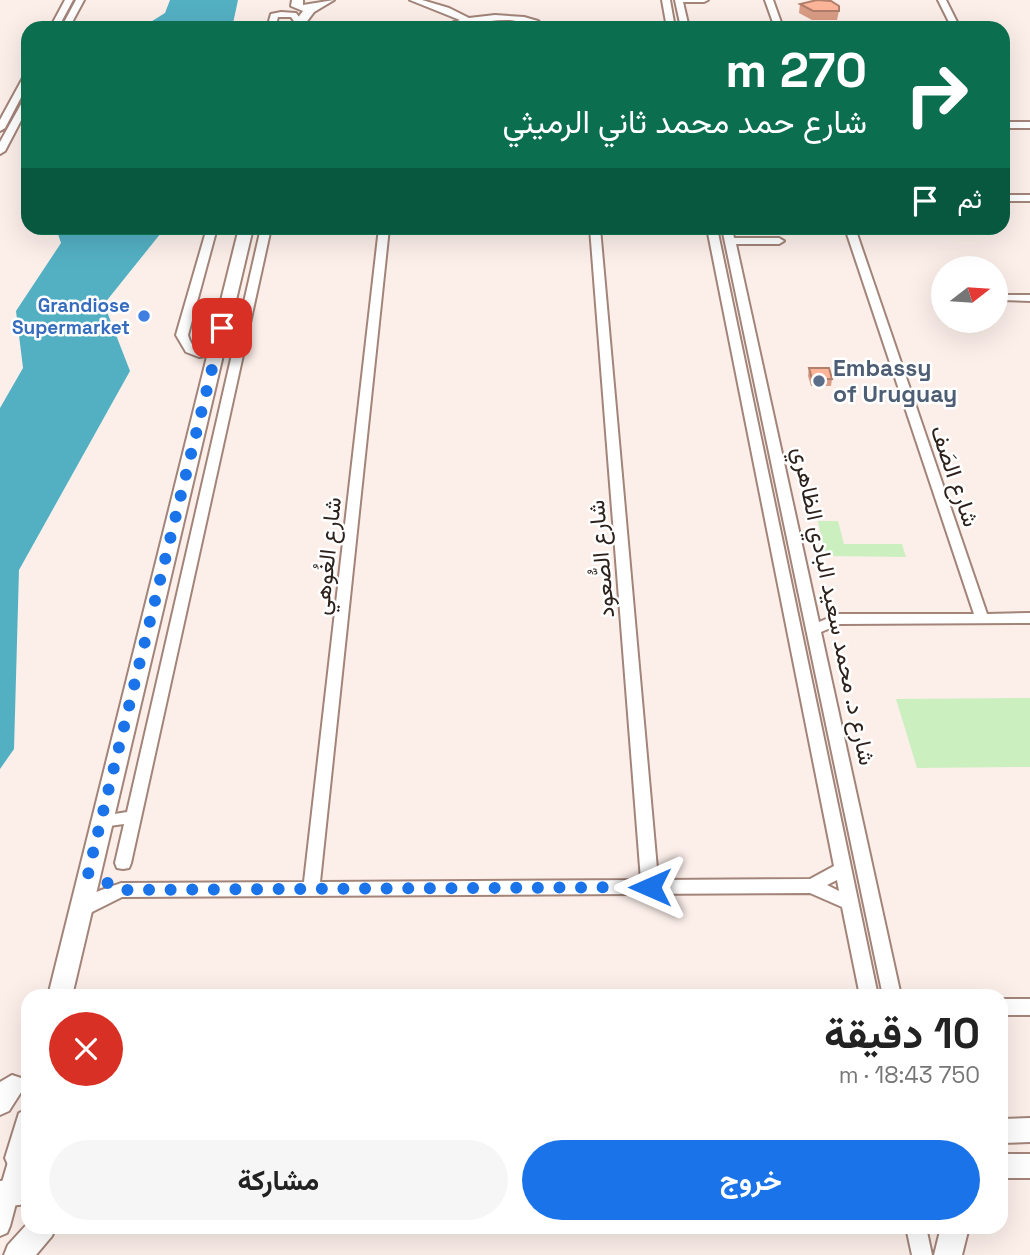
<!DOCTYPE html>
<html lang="ar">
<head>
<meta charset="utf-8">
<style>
	:root { --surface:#fff; --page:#f6f6f6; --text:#222; --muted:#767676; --accent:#1a73e8 }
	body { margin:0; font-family:"Space Grotesk",Vazirmatn,sans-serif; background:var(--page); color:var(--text); direction:rtl; height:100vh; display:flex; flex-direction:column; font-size:26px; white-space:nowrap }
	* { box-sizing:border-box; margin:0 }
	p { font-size:23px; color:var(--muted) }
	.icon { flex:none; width:38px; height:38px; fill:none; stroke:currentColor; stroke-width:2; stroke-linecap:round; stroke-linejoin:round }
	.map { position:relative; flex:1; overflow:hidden; direction:ltr }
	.drawer { position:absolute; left:21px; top:989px; width:987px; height:245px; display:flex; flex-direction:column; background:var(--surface); border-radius:21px; box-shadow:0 7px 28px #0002; direction:rtl }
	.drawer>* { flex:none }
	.guide { position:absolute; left:21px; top:21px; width:989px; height:214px; border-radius:21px; box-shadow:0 7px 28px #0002; direction:rtl; background:#0b6e4f; color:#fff; overflow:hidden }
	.needle { width:46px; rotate:73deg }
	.buttons { position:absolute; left:931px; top:256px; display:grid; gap:14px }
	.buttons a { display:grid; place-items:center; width:77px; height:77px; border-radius:50%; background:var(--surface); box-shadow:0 7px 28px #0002; font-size:35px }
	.pin { position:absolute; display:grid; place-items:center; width:60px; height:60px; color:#fff; margin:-30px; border-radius:14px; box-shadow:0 4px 10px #0006 }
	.me { position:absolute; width:77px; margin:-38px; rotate:270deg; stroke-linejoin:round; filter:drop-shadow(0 0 5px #0008) }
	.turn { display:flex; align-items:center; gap:24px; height:147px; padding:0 28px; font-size:32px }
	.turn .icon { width:91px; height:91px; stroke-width:2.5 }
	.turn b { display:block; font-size:49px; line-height:60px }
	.then { display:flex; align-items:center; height:66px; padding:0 28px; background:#0003; gap:14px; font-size:26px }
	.round { display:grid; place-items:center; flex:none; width:74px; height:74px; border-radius:37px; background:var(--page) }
	.headline { display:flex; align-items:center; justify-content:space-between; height:119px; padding:0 28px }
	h1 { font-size:42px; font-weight:700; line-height:52px }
	.primary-button { display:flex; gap:14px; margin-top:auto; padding:14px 28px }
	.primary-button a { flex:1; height:80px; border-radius:42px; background:var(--accent); color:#fff; font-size:28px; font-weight:700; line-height:80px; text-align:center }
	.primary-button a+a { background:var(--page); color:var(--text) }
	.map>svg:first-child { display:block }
	.green { fill:#ccefc0 }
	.water { fill:#53b0c3 }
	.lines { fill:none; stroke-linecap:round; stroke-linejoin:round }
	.minor-casing { stroke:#a28479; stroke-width:4 }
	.major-casing { stroke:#a28479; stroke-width:4 }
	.minor { fill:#fff; fill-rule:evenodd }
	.major { fill:#fff; fill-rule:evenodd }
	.wall { fill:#da9c84 }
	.building { fill:#fdb59a; stroke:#b17f6c; stroke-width:2 }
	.route { stroke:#1a73e8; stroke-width:12; stroke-dasharray:0 21.6 }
	.shop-dot { fill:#3f7fe0; stroke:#fff; stroke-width:2.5 }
	.service-dot { fill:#5c6f8a; stroke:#fff; stroke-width:2.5 }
	.labels { text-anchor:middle; stroke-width:5; stroke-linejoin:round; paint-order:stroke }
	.far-shop-label { font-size:19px; font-weight:bold; fill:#366cbe; stroke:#fff; text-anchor:end }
	.service-label { font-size:23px; font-weight:bold; fill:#4e5e75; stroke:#fff; text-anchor:start }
	.street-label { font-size:23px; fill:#2e221d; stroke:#fff }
</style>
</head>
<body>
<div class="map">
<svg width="1030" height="1255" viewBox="0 0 1030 1255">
	<rect width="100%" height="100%" fill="#fcefea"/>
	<path class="green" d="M 818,521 L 838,521 L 844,544 L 902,544 L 906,557 L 825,556 Z
		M 1030,698 L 1030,767 L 917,768 L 896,699 Z"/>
	<path class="water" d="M 170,0 L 238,0 L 232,28 L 141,28 L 165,13 Z
		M 56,228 L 165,228 L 104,304 L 130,371 L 19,570 L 14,749 L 0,769 L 0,408 L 23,368 L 16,311 L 61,243 Z"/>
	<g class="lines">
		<g class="minor-casing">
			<path id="minor" d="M 65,0 L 73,0 L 58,28 L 50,28 Z
				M 76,0 L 84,0 L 69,28 L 61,28 Z
				M 410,0 L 422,0 L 449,8 L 469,18 L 495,15 L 524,17 L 538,21 L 547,28 C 534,28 523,21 510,20 C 485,19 462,28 438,28 L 460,20 Z
				M 662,0 L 670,0 L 675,28 L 667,28 Z
				M 675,0 L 708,0 L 704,2 L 683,2 L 689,28 L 681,28 Z
				M 765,0 L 773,0 L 783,28 L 775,28 Z
				M 938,0 L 946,0 L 960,28 L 952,28 Z
				M 281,12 L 296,13 L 303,22 L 296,24 L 291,17 L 278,17 L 275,28 L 267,28 L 271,14 Z
				M 28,73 L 28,84 L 5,128 L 0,131 L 0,120 L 24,76 Z
				M 28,96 L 28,107 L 5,151 L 0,154 L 0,142 L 24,99 Z
				M 1003,122 L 1030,122 L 1030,128 L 1003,128 Z
				M 1003,195 L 1030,195 L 1030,201 L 1003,201 Z
				M 207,228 L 217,228 L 188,335 C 195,360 208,343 222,352 L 220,354 L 199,357 L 186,352 L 176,335 Z
				M 261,228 L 271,228 L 131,863 L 129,868 L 123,869 L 117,868 L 115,863 L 124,824 L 102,827 L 96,825 L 94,821 L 96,817 L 127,812 Z
				M 379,228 L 389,228 L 320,882 L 641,880 L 590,228 L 600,228 L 658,880 L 810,879 L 834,866 L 707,228 L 717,228 L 878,996 L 860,996 L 842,907 L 810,893 L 122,897 L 86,915 L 80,917 L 74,915 L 72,910 C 81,895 105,889 121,883 L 304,882 ZM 837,880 L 839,891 L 827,885 Z
				M 722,228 L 732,228 L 734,238 L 779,238 L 784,241 L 779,244 L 736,244 L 819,622 L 838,614 L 974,614 L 845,228 L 855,228 L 987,614 L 1030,613 L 1030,623 L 840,624 L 821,632 L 901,996 L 883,996 Z
				M 1003,295 L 1030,295 L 1030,301 L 999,300 L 998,298 Z
				M 1001,999 L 1030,999 L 1030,1015 L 1001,1015 Z
				M 18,1149 L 25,1152 L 28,1158 L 10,1226 L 7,1233 L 0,1236 L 0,1189 L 11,1152 Z
				M 906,1227 L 926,1227 L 932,1255 L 912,1255 Z"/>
		</g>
		<g class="major-casing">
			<path id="major" d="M 292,0 L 303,0 L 303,5 L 334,0 L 314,12 L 302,28 L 290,28 L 303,11 L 291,6 Z
				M 239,228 L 253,228 L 72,996 L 48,996 Z
				M 12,1075 L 21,1078 L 25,1086 L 9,1111 L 0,1115 L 0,1082 Z
				M 28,1109 L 28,1165 L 18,1170 L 9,1167 L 5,1158 L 19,1113 Z
				M 1030,1118 L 1030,1142 L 1001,1143 L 1001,1119 Z
				M 1001,1154 L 1030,1154 L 1030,1178 L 1001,1178 Z
				M 28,1178 L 28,1204 L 0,1207 L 0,1181 Z
				M 28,1223 L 28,1227 L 56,1227 L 52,1236 L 36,1255 L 4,1255 L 8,1245 Z
				M 941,1227 L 969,1227 L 962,1255 L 934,1255 Z"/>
		</g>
		<use href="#minor" class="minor"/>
		<use href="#major" class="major"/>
	</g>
	<path class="wall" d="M 800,4 L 839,11 L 837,20 L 812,20 L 799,13 Z
		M 809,368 L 832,379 L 831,386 L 811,386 L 808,376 Z"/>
	<path class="building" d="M 817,0 L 831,1 L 839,6 L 839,11 L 813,11 L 800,4 Z
		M 809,368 L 829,368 L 832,379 L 812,379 Z"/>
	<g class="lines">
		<path class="route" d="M 222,328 L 88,873 L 121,890 L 650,887"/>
	</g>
	<circle class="shop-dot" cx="144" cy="316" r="7"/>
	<circle class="service-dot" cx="819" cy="381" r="7"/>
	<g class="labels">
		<g class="far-shop-label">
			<text x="130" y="312">Grandiose<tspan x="130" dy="22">Supermarket</tspan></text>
		</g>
		<g class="service-label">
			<text x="833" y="376">Embassy<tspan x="833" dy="26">of Uruguay</tspan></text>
		</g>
		<g class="street-label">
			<text transform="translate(955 476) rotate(71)" y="8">شارع الصَف</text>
			<text transform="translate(327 556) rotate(-84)" y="8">شارع الغُوهي</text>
			<text transform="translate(601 559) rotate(-95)" y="8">شارع الصُّعود</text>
			<text transform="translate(834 606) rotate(78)" y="8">شارع د. محمد سعيد البادي الظاهري</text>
		</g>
	</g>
</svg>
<div class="buttons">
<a><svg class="needle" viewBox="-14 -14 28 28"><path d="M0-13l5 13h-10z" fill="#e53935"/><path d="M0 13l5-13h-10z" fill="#767676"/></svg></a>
</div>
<div class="pin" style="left:222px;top:328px;background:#d93025"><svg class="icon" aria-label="arrive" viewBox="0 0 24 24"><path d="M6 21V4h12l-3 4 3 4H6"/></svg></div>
<svg class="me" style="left:650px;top:887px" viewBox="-20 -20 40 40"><path d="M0-17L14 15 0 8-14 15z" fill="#1a73e8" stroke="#fff" stroke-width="4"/></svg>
<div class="guide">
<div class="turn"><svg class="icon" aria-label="right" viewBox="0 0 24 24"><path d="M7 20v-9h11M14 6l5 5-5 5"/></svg><div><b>270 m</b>شارع حمد محمد ثاني الرميثي</div></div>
<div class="then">ثم<svg class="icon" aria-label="arrive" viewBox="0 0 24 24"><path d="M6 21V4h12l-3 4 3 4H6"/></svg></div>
</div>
<section class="drawer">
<div class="headline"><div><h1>10 دقيقة</h1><p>750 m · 18:43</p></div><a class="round" style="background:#d93025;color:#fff"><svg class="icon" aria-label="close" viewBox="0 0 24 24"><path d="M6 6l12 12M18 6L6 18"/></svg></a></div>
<div class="primary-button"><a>خروج</a><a>مشاركة</a></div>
</section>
</div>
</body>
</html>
